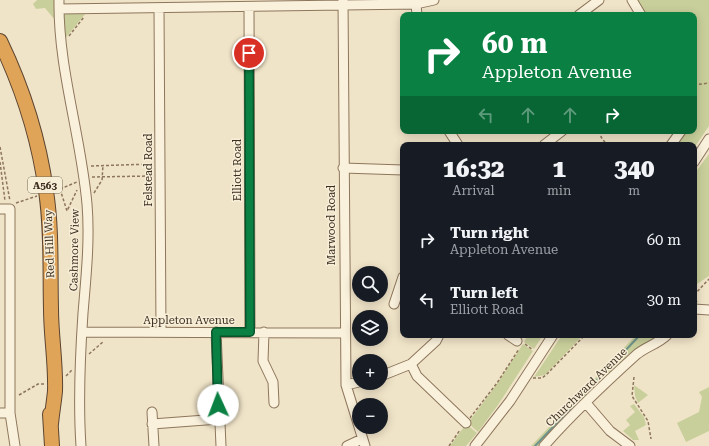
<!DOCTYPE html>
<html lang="en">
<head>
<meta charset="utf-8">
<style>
	:root { --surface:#171b24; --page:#20242c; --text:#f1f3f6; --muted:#9ea1a6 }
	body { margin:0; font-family:"Roboto Serif",serif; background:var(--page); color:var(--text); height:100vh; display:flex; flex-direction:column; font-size:15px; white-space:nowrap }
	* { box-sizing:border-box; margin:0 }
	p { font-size:13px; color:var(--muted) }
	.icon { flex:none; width:22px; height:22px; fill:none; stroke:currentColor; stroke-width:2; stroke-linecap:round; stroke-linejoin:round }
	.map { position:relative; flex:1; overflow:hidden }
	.details { position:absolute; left:400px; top:142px; width:297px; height:196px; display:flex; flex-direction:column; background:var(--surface); border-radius:8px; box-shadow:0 2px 10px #0003 }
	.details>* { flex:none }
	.guide { position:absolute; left:400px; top:12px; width:297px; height:122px; border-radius:8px; box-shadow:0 2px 10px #0003; background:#0b8043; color:#fff; overflow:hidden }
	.tools { position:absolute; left:352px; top:266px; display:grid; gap:8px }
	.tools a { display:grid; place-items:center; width:36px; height:36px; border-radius:50%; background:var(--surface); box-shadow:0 2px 10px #0003; font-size:20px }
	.pin { position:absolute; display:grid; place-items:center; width:34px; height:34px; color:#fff; margin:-17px; border:2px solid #fff; border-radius:50%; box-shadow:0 1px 4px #0007 }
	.me { position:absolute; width:44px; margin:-22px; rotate:358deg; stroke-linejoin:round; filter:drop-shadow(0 0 3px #0008) }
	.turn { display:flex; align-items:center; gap:14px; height:84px; padding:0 16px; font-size:18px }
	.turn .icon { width:52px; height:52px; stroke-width:2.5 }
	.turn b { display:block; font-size:28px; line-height:34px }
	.lanes { display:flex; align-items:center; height:38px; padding:0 16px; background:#0003; justify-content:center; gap:20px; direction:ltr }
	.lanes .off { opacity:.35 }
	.eta { display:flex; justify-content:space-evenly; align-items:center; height:68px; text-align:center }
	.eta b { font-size:24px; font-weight:800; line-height:28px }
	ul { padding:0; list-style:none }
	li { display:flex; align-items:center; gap:12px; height:60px; padding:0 16px }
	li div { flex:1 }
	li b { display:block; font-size:15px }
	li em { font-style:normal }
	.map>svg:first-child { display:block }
	.green { fill:#c9cf9b }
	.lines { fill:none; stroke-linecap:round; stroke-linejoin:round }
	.stream { stroke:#6f938a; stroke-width:2 }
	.minor-casing { stroke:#8d765c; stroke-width:11 }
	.highway-casing { stroke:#5b4430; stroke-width:16 }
	.path { stroke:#8d765c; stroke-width:1.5; stroke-dasharray:3 2; stroke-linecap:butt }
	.minor { stroke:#faf1dc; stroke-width:9 }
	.highway { stroke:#e0a458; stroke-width:14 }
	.route-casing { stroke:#07532c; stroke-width:10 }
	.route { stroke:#0b8043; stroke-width:7 }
	.labels { text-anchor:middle; stroke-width:3; stroke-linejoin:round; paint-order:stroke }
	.shield { fill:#f7eed8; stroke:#756857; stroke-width:1 }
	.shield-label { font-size:10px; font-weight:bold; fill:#3d2e20 }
	.street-label { font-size:11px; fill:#3d2e20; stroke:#f7eed8 }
</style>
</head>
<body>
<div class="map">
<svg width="709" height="446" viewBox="0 0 709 446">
	<rect width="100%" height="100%" fill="#f0e4c8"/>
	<path class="green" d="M 37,0 L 54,0 L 55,20 L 45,8 L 36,9 L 33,4 Z
		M 636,0 L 709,0 L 709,126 L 694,148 L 694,145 L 675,145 L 685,131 L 694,131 L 695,106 L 694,15 L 645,15 Z
		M 63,13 L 86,13 L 64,40 Z
		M 709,154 L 709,276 L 694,286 L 694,174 Z
		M 528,335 L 543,335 L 534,349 L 524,342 Z
		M 562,335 L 583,335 L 545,375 L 534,377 Z
		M 636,335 L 662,335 L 629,354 L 569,412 L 539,446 L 531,446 Z
		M 523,344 L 533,351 L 498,405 L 478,432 L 468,423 L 497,384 Z
		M 634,385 L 648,395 L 638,403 L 635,396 Z
		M 709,387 L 709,431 L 686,442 L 677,423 L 699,412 L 702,397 L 699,392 Z
		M 634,404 L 644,417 L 646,425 L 635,431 L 639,440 L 633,440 L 623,431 L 630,425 L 626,420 L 635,412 L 630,406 Z
		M 466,424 L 477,433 L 466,446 L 450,446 Z"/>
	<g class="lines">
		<path class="stream" d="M 535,446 L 640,335"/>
		<g class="minor-casing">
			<path id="minor" d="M 59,0 C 58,69 81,135 87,204 C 90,240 86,277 83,313 C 80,357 78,402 81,446
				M 343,0 L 346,385 L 365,446
				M 632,0 L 641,15
				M 416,4 L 417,15
				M 249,7 L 250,332
				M 159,8 L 161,332
				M 59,9 L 416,4 L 434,0
				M 579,15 L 599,0
				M 449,131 L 458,145
				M 544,145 L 562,131
				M 671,145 L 681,131
				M 694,162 L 709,139
				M 343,168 L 403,170
				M 0,209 L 10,209 L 10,413 L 15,446
				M 394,304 L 403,277
				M 694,309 L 709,310
				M 82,332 L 344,333
				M 216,332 L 221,446
				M 264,332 L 263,361 L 273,382 L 274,403
				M 508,335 L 517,341
				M 411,364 L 417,376 L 466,423
				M 381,376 L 411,364 L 436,341 L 439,335
				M 346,385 L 359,382
				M 586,403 L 610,431 L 630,446
				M 152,412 L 154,446
				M 0,413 L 10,413
				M 152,424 L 219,419
				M 347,446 L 362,439
				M 475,446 L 510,401 L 553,335
				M 544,446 C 572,414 604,384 636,355 C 645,347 658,344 667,335"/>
		</g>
		<g class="highway-casing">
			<path id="highway" d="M 0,41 C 23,89 39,139 46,191 C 52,230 50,270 51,309 C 51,336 56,364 55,391 C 54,402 52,413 51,424
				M 50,414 L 52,446"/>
		</g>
		<path class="path" d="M 69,36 L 84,17
			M 694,85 L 709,83
			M 602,131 L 601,137 L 607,145
			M 0,147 L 10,201
			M 0,162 L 5,201
			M 91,166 L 153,164
			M 92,177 L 152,176
			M 60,189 L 77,182
			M 55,190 L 60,189 L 67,211 L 77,190
			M 94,193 L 102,180 L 103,165
			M 16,203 L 37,196
			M 694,295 L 709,279
			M 694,296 L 697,302
			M 525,344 L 533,350
			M 89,354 L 104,341
			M 66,376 L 72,370
			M 634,377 L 632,396 L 648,421 L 651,439
			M 533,378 L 542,378 L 546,375 L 585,335
			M 19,395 L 38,384 L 44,384
			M 470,418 L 497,383 L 519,349
			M 449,446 L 460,430"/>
		<use href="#minor" class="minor"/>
		<use href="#highway" class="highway"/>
	</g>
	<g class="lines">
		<g class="route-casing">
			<path id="route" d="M 218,405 L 216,332 L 250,332 L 249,53"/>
		</g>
		<use href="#route" class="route"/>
	</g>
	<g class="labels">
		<rect class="shield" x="28" y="177" width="34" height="16" rx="3"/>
		<g class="shield-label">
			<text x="45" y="189">A563</text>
		</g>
		<g class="street-label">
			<text transform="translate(148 170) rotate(-90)" y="4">Felstead Road</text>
			<text transform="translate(237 170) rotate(-90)" y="4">Elliott Road</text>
			<text transform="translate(331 225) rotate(-90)" y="4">Marwood Road</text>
			<text transform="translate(49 244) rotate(-92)" y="4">Red Hill Way</text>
			<text transform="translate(74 250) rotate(-89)" y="4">Cashmore View</text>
			<text x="189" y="324">Appleton Avenue</text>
			<text transform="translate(586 387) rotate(-44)" y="4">Churchward Avenue</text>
		</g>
	</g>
</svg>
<div class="tools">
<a><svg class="icon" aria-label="search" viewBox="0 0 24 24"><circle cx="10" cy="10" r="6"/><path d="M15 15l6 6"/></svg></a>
<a><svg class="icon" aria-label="layers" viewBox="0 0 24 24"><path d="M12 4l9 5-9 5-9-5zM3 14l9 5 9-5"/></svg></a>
<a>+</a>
<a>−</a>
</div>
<div class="pin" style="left:249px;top:53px;background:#d93025"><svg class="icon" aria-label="arrive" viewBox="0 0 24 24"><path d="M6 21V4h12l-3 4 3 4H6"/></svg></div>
<svg class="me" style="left:218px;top:405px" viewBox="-20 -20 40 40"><circle r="19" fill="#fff"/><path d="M0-13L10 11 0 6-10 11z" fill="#0b8043"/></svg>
<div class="guide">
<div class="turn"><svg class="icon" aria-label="right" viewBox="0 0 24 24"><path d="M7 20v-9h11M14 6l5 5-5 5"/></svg><div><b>60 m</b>Appleton Avenue</div></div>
<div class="lanes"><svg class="icon off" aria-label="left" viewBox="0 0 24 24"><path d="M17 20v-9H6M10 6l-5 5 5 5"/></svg><svg class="icon off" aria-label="ahead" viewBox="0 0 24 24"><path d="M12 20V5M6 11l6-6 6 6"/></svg><svg class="icon off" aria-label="ahead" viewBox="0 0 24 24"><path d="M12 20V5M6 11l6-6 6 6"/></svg><svg class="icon" aria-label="right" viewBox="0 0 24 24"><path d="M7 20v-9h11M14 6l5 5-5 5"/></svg></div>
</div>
<section class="details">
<div class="eta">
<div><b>16:32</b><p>Arrival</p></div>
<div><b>1</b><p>min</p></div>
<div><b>340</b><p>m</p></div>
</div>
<ul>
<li><svg class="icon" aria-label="right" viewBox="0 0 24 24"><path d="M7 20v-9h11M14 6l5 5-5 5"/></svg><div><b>Turn right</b><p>Appleton Avenue</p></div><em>60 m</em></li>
<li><svg class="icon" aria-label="left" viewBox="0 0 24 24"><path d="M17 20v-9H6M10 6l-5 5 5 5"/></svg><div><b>Turn left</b><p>Elliott Road</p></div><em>30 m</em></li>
</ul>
</section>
</div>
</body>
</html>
